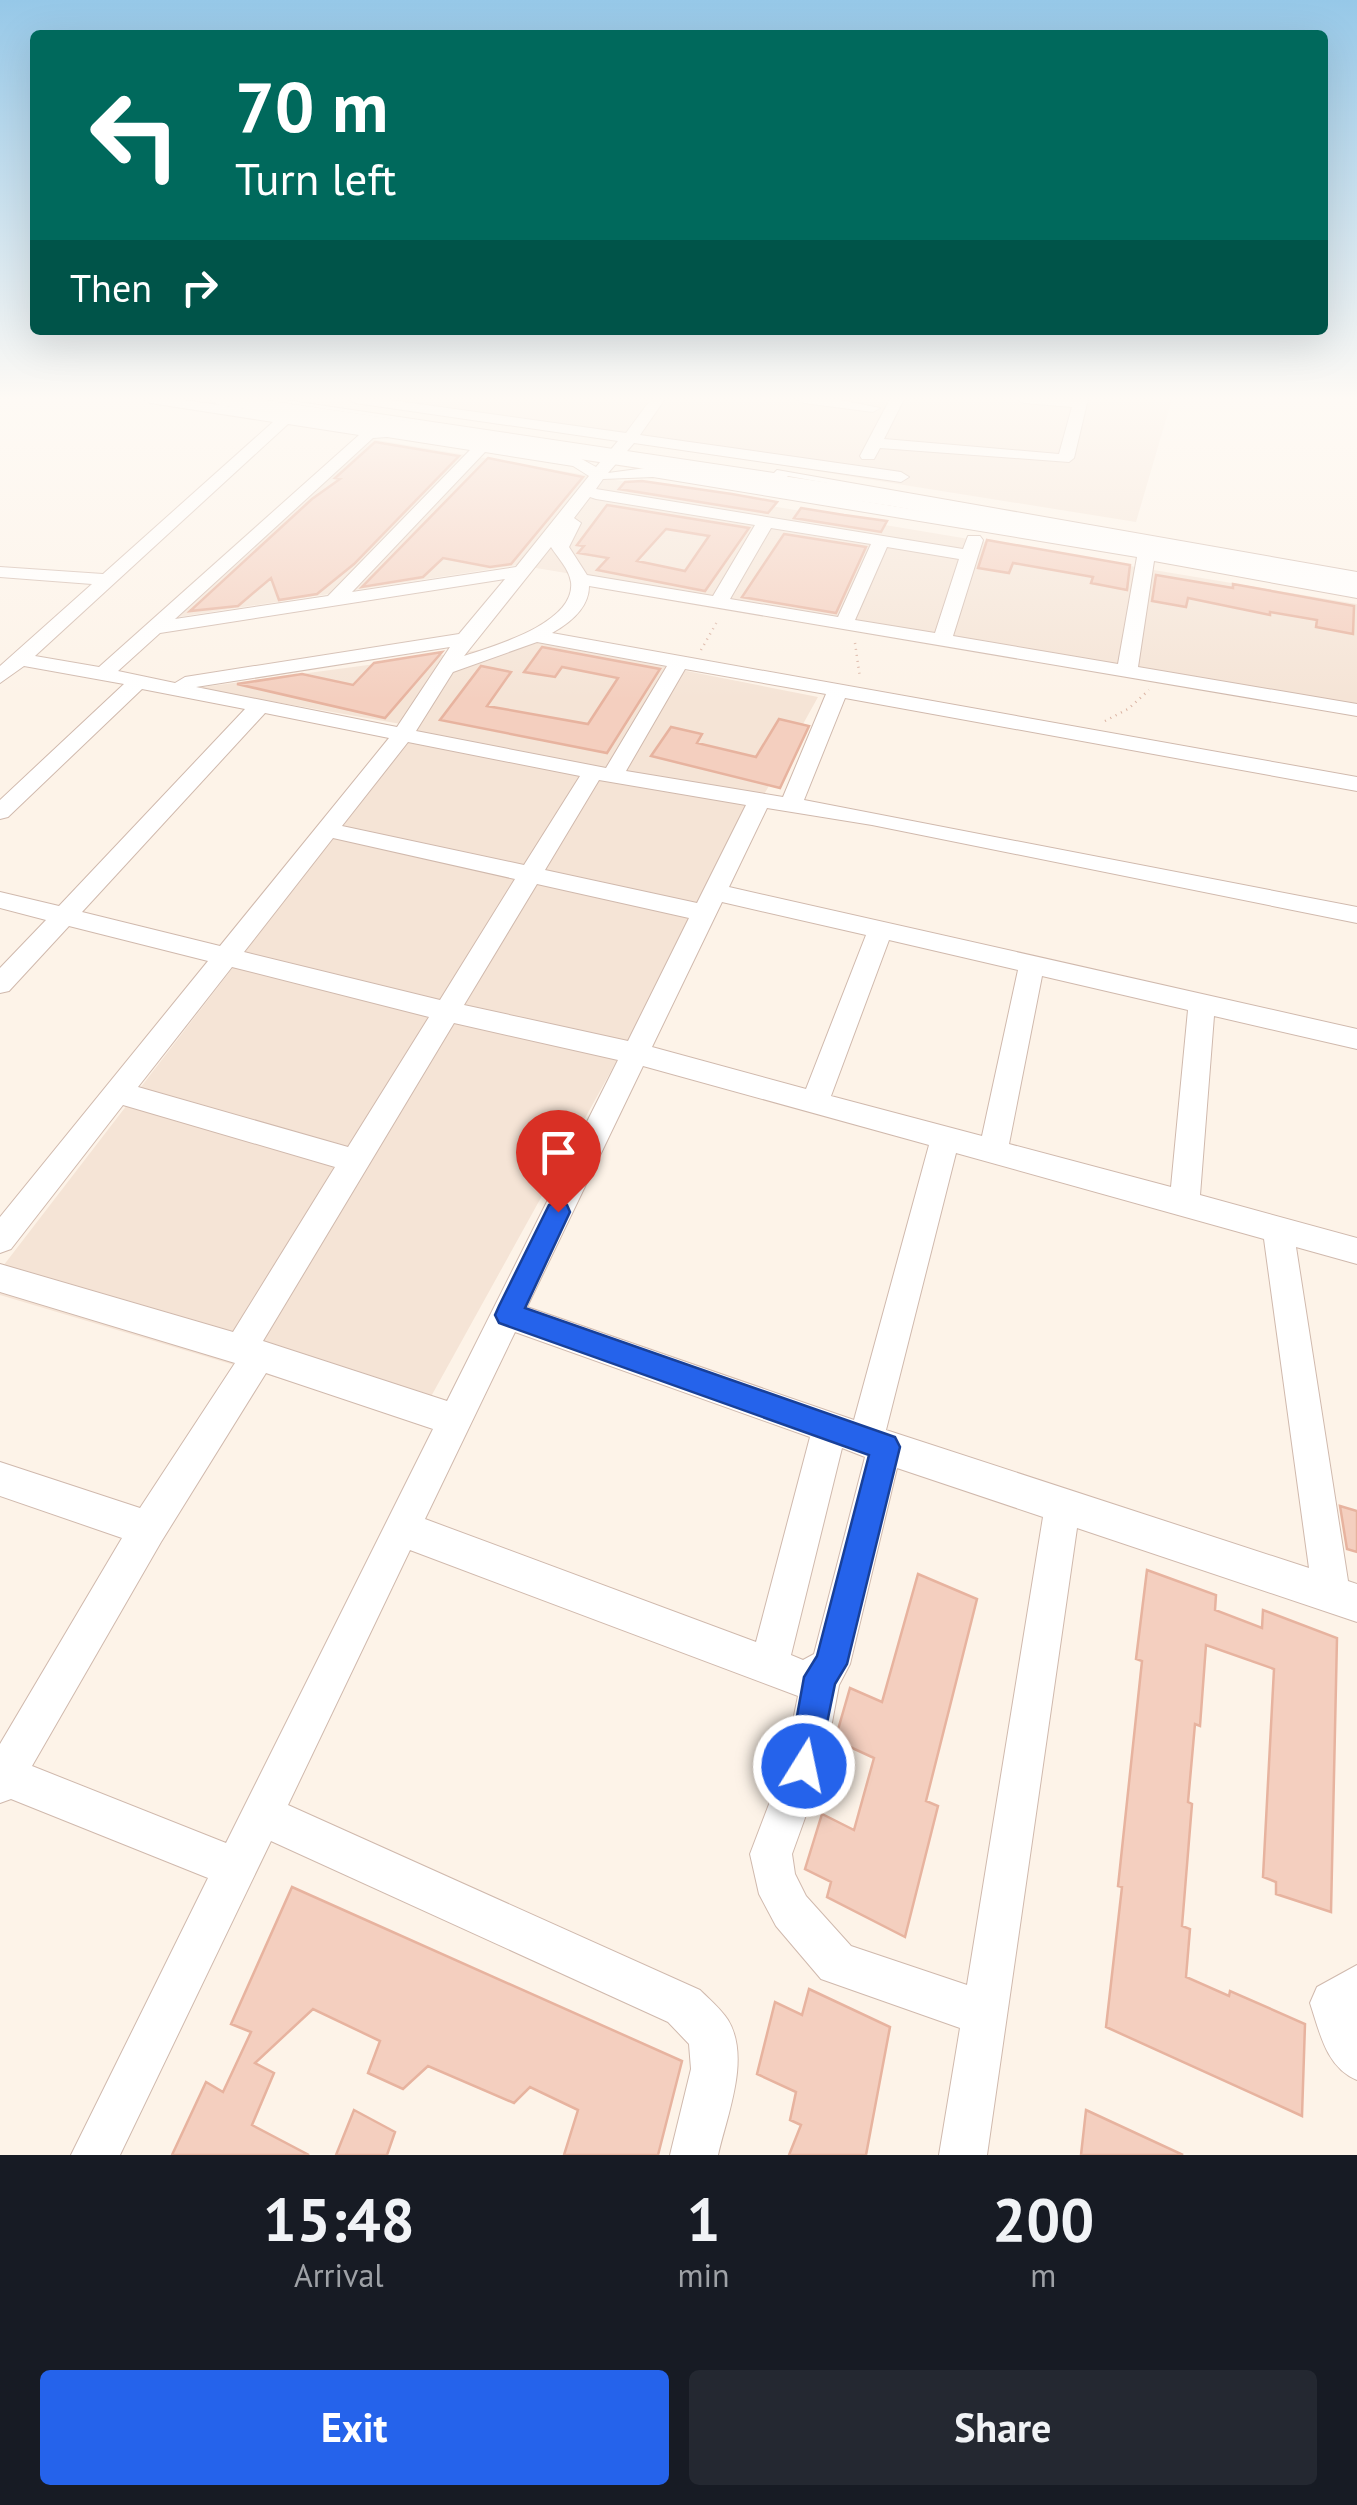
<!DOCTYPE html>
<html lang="en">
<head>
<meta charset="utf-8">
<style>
	:root { --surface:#171b24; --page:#242831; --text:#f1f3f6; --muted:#9ea1a6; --accent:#2563eb }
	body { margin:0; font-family:"PT Sans",sans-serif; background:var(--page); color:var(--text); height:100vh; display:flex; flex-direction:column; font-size:38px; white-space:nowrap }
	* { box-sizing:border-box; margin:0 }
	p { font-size:32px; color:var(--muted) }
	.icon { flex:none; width:55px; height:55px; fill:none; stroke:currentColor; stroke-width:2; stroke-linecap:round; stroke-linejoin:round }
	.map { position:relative; height:2155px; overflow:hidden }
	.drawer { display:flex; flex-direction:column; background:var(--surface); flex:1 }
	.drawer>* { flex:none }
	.guide { position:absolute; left:30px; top:30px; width:1298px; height:305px; border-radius:10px; box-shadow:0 10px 40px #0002; background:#00695c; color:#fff; overflow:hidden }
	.pin { position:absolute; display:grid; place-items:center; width:85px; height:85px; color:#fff; margin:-102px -42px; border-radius:50% 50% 50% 0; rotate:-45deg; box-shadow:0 0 10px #0007 }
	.pin .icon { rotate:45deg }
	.me { position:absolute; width:110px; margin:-55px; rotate:10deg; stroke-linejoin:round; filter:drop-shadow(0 0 8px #0008) }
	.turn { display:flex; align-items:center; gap:35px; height:210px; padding:0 40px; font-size:45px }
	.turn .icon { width:130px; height:130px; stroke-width:2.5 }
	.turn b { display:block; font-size:70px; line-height:85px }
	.then { display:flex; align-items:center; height:95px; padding:0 40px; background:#0003; gap:20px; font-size:38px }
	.eta { display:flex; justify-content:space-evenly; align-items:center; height:170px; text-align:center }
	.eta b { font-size:60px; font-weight:800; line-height:70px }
	.action { display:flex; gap:20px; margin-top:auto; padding:20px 40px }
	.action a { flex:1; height:115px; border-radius:10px; background:var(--accent); color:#fff; font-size:40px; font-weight:800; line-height:115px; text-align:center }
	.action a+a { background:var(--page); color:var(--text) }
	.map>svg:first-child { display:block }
	.residential { fill:#f5e4d6 }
	.building { fill:#f4cfbf; stroke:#e7b39f; stroke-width:2.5; fill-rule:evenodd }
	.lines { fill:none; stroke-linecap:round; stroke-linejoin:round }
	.lane-casing { stroke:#d0b9ad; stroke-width:2 }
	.street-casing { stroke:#d0b9ad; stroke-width:2 }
	.secondary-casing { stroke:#d6bbad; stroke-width:2 }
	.path { stroke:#d9b2a1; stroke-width:2.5; stroke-dasharray:1 5; stroke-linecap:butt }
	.lane { fill:#fff; fill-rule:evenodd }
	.street { fill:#fff; fill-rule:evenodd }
	.secondary { fill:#fff; fill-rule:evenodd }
	.route { fill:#2563eb; stroke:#184099; stroke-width:2.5 }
</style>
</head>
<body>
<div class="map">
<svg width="1357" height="2155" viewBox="0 0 1357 2155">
	<rect width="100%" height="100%" fill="#fdf3e8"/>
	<path class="residential" d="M 367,399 L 1172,399 L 1136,522 Z
		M 371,439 L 1357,604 L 1357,705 L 518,565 L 152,621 Z
		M 539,642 L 818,697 L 418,1420 L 0,1295 L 0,1270 L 418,727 L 196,688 Z"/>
	<path class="building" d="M 375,442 L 459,456 L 354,564 L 317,594 L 279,600 L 271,578 L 238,606 L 190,611 L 312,499 L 340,479 L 335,478 Z
		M 488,458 L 583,477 L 511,564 L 490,567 L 443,558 L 423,577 L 362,587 Z
		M 642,481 L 732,494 L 777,502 L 768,513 L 619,489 L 625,482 Z
		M 607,505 L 749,528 L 705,591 L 597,570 L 608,558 L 578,553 L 584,546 L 577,545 ZM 666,529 L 709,536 L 685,571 L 637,561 Z
		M 801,508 L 844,515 L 887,521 L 881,532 L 794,518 Z
		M 784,534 L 866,547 L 836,613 L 742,597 Z
		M 987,540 L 1130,565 L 1127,590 L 1091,583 L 1093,577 L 1013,563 L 1009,573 L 978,568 Z
		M 1156,575 L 1233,588 L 1233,584 L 1354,606 L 1353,634 L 1316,627 L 1317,620 L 1270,612 L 1270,615 L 1188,598 L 1186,607 L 1152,601 Z
		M 542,647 L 660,669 L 607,753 L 440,720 L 481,666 L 511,672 L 487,706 L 588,724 L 618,678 L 562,667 L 555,677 L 524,672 Z
		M 442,652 L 385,718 L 237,684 L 302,674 L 353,685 L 374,663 Z
		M 779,719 L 809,726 L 780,788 L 651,756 L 671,727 L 702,734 L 697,743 L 756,757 Z
		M 1340,1506 L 1357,1511 L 1357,1552 L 1347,1549 Z
		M 1147,1570 L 1216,1595 L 1215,1610 L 1262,1628 L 1263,1610 L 1337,1638 L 1331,1912 L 1276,1894 L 1276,1882 L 1263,1877 L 1274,1669 L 1206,1645 L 1200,1726 L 1195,1724 L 1188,1802 L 1192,1804 L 1182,1926 L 1190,1929 L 1186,1977 L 1229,1996 L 1230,1991 L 1305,2024 L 1302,2116 L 1106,2027 L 1122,1887 L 1118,1886 L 1142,1661 L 1136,1659 Z
		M 918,1574 L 977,1599 L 926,1801 L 938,1806 L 905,1937 L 827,1897 L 831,1882 L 805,1869 L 822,1814 L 854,1830 L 874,1758 L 835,1740 L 850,1688 L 882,1702 Z
		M 292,1887 L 682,2061 L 658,2155 L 564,2155 L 578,2110 L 530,2087 L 514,2103 L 428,2066 L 403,2089 L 368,2073 L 380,2041 L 313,2009 L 255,2063 L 274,2073 L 252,2125 L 309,2155 L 172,2155 L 206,2082 L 223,2092 L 251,2032 L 231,2024 Z
		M 809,1989 L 890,2027 L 866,2155 L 789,2155 L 801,2125 L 790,2120 L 796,2092 L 757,2074 L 775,2002 L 802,2015 Z
		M 354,2110 L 395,2132 L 387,2155 L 336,2155 Z
		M 1086,2110 L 1183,2155 L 1081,2155 Z"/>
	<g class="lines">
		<g class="lane-casing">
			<path id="lane" d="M 262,399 L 278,399 L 774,473 L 777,470 L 1357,572 L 1357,578 L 788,476 L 784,479 Z"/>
		</g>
		<g class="street-casing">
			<path id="street" d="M 143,399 L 177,399 L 478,442 L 488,435 L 496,440 L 493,444 L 578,457 L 596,467 L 618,441 L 355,403 L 348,399 L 383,399 L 626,433 L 651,399 L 665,399 L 640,435 L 901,472 L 909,477 L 901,482 L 634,443 L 608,473 L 653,467 L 1071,535 L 1357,588 L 1357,598 L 1154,561 L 1138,667 L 1357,704 L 1357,716 L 589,586 C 589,608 570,623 552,633 L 1357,777 L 1357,791 L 845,698 L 804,800 L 1357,907 L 1357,923 L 872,825 L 767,808 L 729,887 L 1357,1029 L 1357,1049 L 1214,1016 L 1200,1195 L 1357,1238 L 1357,1264 L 1296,1247 L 1348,1581 L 1357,1584 L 1357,1622 L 1077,1528 L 987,2155 L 939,2155 L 960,2028 L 821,1979 L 776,1926 L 759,1894 L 750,1854 L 784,1765 L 798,1696 L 410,1550 L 288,1805 L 700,1990 C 709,1999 721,2009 728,2020 C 751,2058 727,2115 718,2155 L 670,2155 L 691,2069 L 689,2044 L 668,2022 L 271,1841 L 120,2155 L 71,2155 L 208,1878 L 11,1799 L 0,1803 L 0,1744 L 122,1538 L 0,1496 L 0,1462 L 140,1508 L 235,1363 L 0,1292 L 0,1264 L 233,1332 L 335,1167 L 123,1105 L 11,1249 L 0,1253 L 0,1217 L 208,961 L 69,926 L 9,991 L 0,993 L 0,968 L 46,920 L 0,908 L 0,892 L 59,906 L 245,709 L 142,689 L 8,817 L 0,819 L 0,800 L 124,684 L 24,666 L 0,683 L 0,666 L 92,584 L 0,577 L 0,567 L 103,574 L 273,422 L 150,403 ZM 288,424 L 359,435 L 99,667 L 35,656 ZM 387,437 L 470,450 L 328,596 L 175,619 L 373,438 ZM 485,452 L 573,466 L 589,476 L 516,567 L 352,592 ZM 653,477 L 1137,557 L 1118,664 L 953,636 L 983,540 L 980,536 L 968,536 L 963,549 L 596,489 L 603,479 ZM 590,497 L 596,499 L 755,525 L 713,596 L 587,575 L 569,547 L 581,523 L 574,518 ZM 771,528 L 871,544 L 838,617 L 730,599 ZM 551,547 C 558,558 569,569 571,582 C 576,623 494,646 464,656 ZM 887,547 L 959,559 L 935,633 L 855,620 ZM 505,579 L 459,634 L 185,677 L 175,683 L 118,671 L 160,633 ZM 537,642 L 667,666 L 606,768 L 416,731 L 453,672 ZM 450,647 L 397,727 L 196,687 ZM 685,669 L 826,694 L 783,797 L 626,771 ZM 265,713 L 389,738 L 220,946 L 82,912 ZM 408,742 L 580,776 L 524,865 L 342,826 ZM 599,780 L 746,805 L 697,903 L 545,870 ZM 333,838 L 515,879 L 440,1000 L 244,952 ZM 537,884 L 689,918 L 628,1041 L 464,1005 ZM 722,902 L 866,935 L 806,1089 L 652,1047 ZM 889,940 L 1018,970 L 982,1136 L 831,1096 ZM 232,967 L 429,1017 L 348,1147 L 138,1087 ZM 1042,976 L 1188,1010 L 1171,1187 L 1009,1144 ZM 454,1023 L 618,1060 L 447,1401 L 263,1341 ZM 643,1066 L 929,1145 L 854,1420 L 527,1307 ZM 956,1153 L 1264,1239 L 1309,1568 L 886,1430 ZM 515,1332 L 810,1437 L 756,1642 L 425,1519 ZM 266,1373 L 433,1429 L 226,1843 L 32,1766 L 161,1542 ZM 842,1448 L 865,1457 L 814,1654 L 803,1660 L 791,1655 ZM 897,1468 L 1043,1517 L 967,1985 L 851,1946 L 806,1896 L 795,1874 L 792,1854 L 824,1765 L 839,1685 L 850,1664 Z
				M 797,399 L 835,399 L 880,408 L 873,412 L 804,403 Z
				M 890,399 L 904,399 L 884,439 L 1059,454 L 1072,407 L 1024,403 L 1017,399 L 1088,399 L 1074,458 L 1069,462 L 880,448 L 874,459 L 862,459 L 860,456 Z
				M 1357,1965 L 1357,2080 C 1326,2067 1320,2033 1310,2003 L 1317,1987 Z"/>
		</g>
		<g class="secondary-casing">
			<path id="secondary" d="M 209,399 L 257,399 L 892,492 L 1357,576 L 1357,590 L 892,506 L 219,405 Z"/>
		</g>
		<path class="path" d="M 855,643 L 860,678
			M 701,650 L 718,620
			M 1105,721 L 1128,709 L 1149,690"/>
		<use href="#lane" class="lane"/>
		<use href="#street" class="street"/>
		<use href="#secondary" class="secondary"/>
	</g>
	<linearGradient id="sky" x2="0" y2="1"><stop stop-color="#96c8e8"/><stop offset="0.57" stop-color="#fefaf5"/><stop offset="1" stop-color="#fefaf5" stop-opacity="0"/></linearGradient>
	<rect width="1357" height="700" fill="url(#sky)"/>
	<path class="route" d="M 558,1201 L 567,1205 L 570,1212 L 525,1308 L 895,1437 L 900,1447 L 847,1664 L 835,1684 L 816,1777 L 804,1782 L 793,1777 L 788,1766 L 804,1677 L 817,1656 L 869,1455 L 499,1323 L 495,1315 L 499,1306 L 549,1205 Z"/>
</svg>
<div class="pin" style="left:558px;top:1212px;background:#d93025"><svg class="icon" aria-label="arrive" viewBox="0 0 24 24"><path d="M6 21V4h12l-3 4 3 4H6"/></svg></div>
<svg class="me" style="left:804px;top:1766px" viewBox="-20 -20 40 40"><circle r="17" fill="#2563eb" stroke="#fff" stroke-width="3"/><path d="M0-11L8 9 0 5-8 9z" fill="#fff"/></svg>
<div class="guide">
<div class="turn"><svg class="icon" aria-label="left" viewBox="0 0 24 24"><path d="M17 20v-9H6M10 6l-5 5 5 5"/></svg><div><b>70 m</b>Turn left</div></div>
<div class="then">Then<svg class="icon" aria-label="right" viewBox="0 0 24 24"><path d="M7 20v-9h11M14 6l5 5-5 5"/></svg></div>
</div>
</div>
<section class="drawer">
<div class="eta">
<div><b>15:48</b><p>Arrival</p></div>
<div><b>1</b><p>min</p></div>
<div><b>200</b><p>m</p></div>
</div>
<div class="action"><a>Exit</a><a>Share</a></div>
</section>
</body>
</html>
